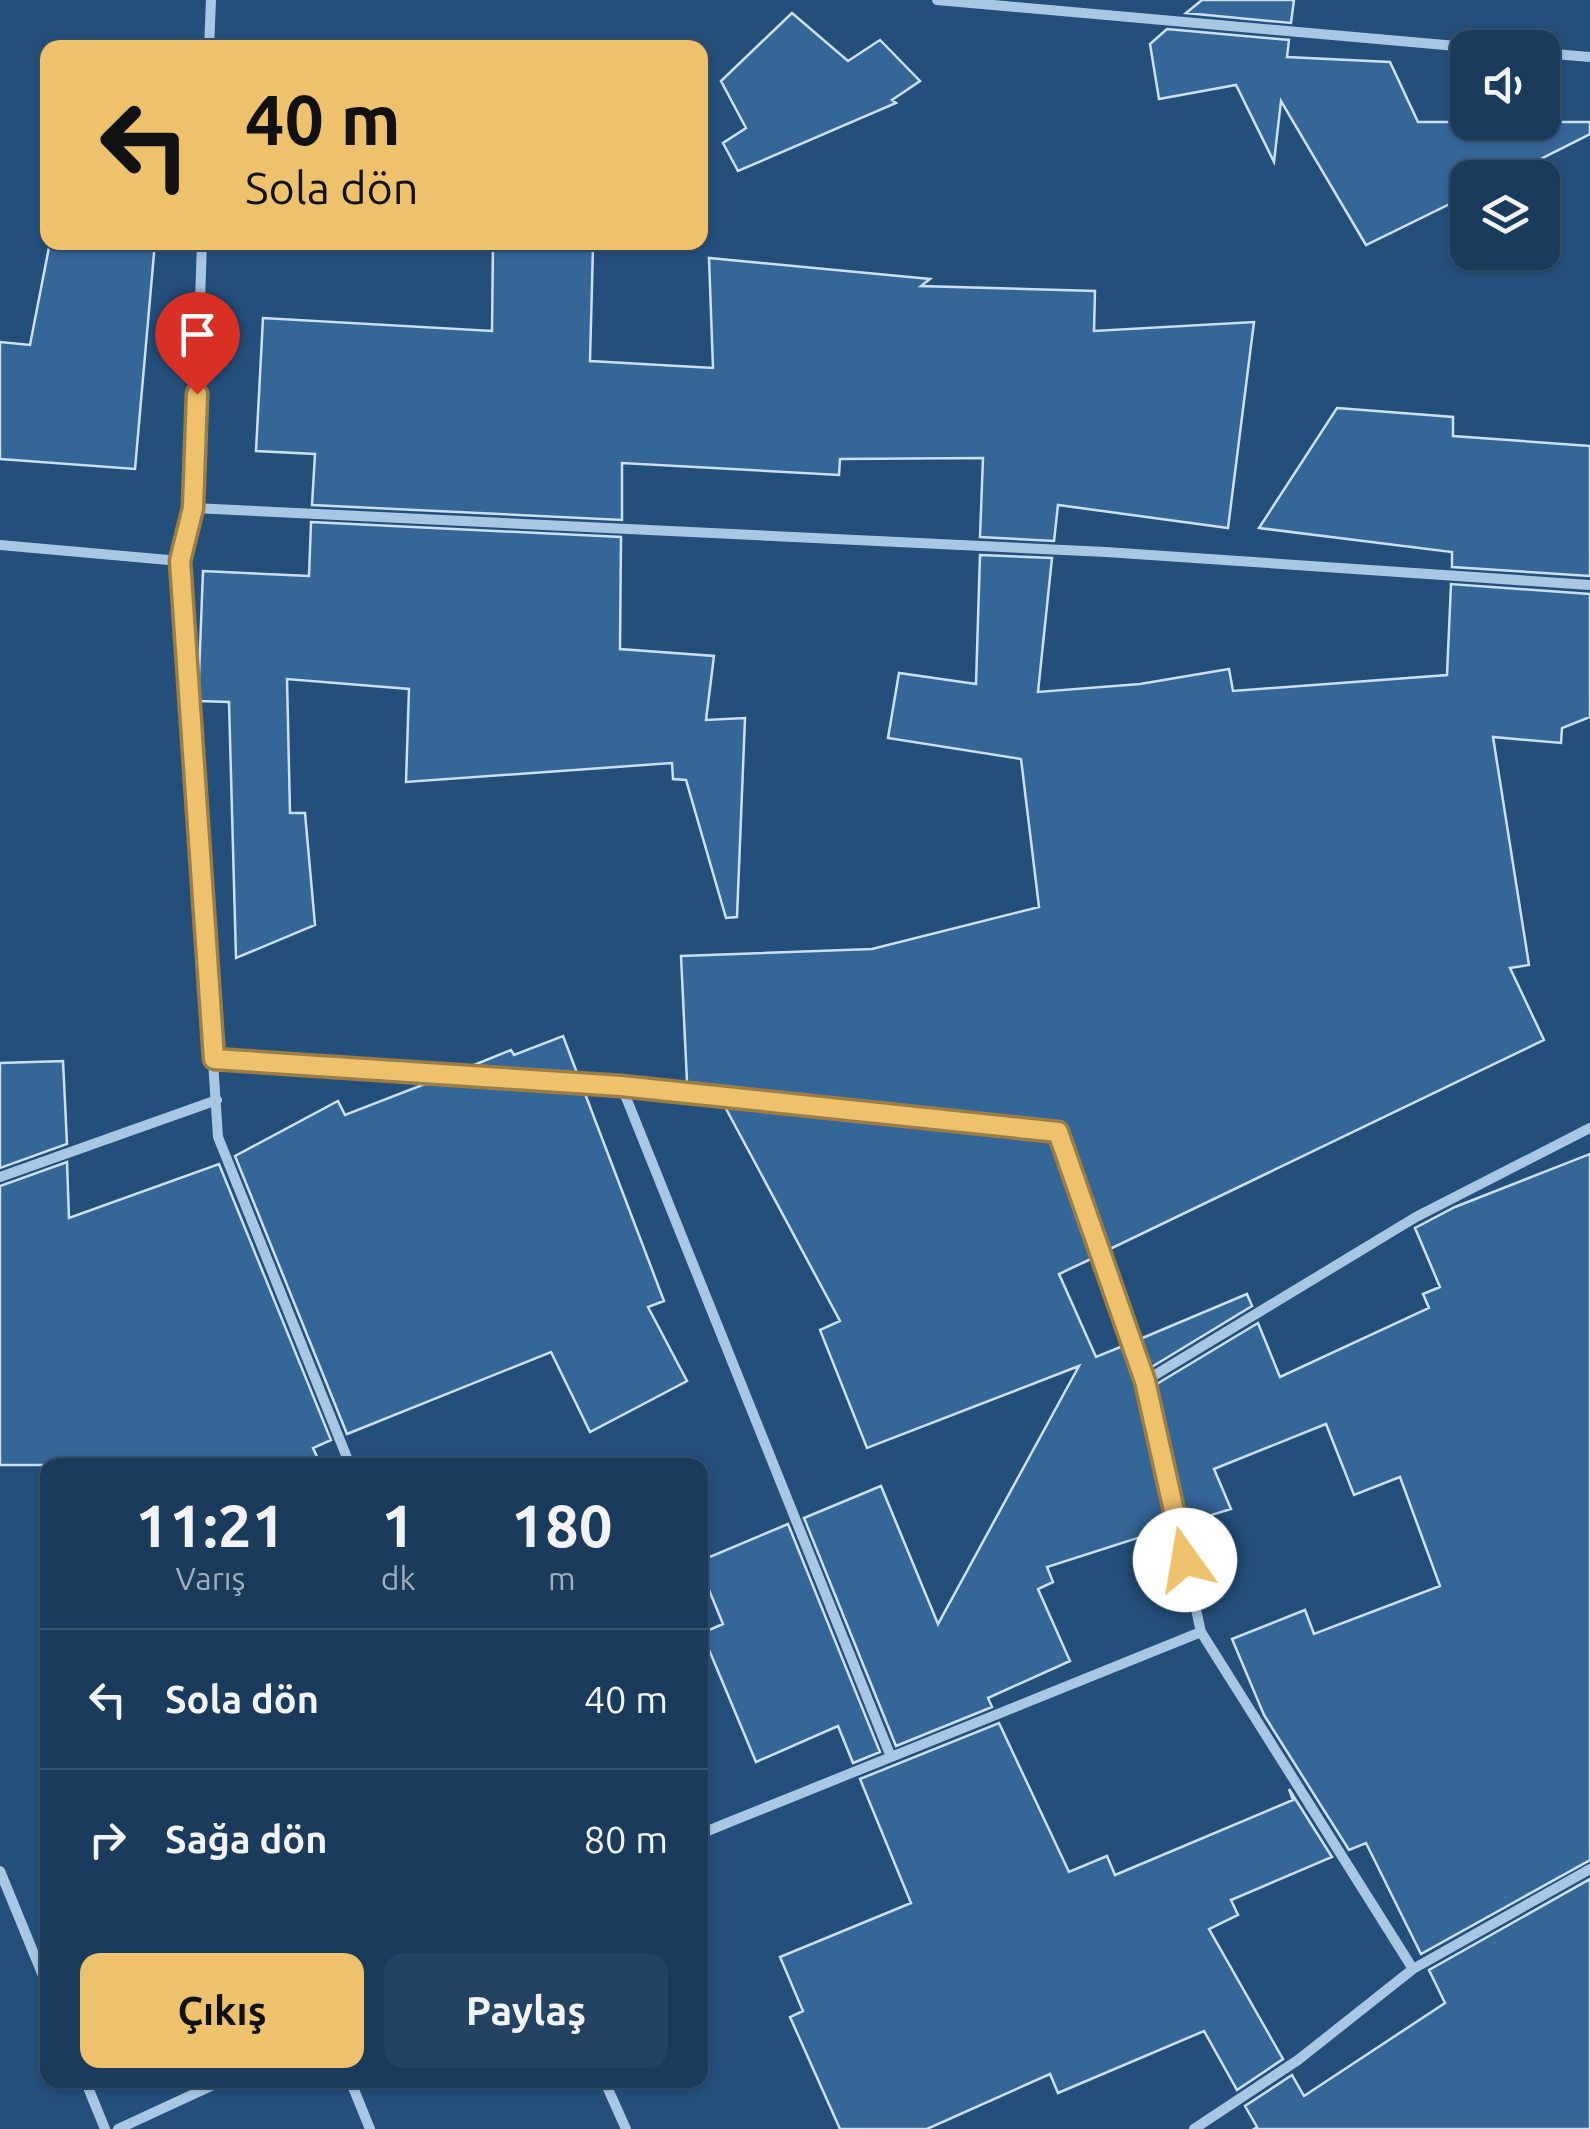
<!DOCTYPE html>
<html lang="tr">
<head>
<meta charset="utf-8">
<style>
	:root { --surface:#1b3b5c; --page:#244262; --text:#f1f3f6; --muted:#a0adbb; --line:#395572; --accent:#eec26c }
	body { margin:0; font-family:Ubuntu,sans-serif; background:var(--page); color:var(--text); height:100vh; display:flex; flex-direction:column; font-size:38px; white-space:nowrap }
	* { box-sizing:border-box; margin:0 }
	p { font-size:32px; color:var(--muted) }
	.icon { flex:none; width:55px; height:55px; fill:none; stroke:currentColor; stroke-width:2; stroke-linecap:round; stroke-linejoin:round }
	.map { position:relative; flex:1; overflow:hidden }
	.panel { position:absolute; left:40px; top:1458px; width:668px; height:630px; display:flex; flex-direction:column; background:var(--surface); border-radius:20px; box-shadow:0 2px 8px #0004,0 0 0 2px var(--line) }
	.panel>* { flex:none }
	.guide { position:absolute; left:40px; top:40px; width:668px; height:210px; border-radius:20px; box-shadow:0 2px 8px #0004,0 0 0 2px var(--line); background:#eec26c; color:#111; overflow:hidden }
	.buttons { position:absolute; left:1450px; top:30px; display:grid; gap:20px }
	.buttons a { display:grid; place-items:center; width:110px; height:110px; border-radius:20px; background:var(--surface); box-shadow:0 2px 8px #0004,0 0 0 2px var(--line); font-size:50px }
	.pin { position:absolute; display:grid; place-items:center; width:85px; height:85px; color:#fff; margin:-102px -42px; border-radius:50% 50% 50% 0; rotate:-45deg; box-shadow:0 0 10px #0007 }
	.pin .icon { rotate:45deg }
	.me { position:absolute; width:110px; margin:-55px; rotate:347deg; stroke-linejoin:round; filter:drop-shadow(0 0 8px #0008) }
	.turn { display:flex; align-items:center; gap:35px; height:210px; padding:0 40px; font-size:45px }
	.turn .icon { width:130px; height:130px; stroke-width:2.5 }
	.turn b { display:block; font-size:70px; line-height:85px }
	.eta { display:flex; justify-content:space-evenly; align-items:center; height:170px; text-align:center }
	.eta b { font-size:60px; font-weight:700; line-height:70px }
	.button { display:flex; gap:20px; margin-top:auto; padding:20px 40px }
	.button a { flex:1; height:115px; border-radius:20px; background:var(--accent); color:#111; font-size:40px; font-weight:700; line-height:115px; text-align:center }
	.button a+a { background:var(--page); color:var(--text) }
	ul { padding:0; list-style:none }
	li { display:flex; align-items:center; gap:30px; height:140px; padding:0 40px; border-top:2px solid var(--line) }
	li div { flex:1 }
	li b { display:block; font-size:38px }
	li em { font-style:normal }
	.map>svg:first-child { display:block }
	.building { fill:#356698; stroke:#cbe0f4; stroke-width:2.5 }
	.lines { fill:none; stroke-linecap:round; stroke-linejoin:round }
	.street { stroke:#a8c7e5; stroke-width:10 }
	.route-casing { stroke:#9b7e46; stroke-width:25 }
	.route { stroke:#eec26c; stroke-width:18 }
</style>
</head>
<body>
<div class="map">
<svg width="1590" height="2129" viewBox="0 0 1590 2129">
	<rect width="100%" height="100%" fill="#244f7b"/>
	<path class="building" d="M 1202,0 L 1294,0 L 1291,23 L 1186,13 Z
		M 792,13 L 848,61 L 880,40 L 920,81 L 892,100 L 896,103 L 738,171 L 723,143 L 746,128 L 721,81 Z
		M 1167,29 L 1289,40 L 1287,57 L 1390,62 L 1418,122 L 1590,122 L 1590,134 L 1503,178 L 1468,178 L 1468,195 L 1366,245 L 1281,101 L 1274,162 L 1236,85 L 1159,99 L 1150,44 Z
		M 50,242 L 155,242 L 135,469 L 0,459 L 0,342 L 30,345 Z
		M 493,242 L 593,247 L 590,361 L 713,368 L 709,258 L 930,279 L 921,286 L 1095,291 L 1094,331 L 1254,322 L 1228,528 L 1058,505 L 1054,541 L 980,537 L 983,458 L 840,459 L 839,475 L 622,463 L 622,520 L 312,505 L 315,454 L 256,451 L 263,318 L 492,331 Z
		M 1337,408 L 1453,417 L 1453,436 L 1590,446 L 1590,576 L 1452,567 L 1452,552 L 1259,528 Z
		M 311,522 L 621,537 L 620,649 L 714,656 L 706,720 L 745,718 L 737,917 L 726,918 L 686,780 L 673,779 L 672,763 L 406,782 L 409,689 L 287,679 L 290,813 L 305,813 L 315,925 L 236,958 L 229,702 L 198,701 L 203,571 L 309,576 Z
		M 980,555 L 1052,558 L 1038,692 L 1140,684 L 1229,669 L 1233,691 L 1447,675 L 1451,584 L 1590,594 L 1590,717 L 1562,728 L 1561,743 L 1493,737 L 1529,965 L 1510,968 L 1544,1040 L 1108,1250 L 1066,1129 L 1060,1124 L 687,1082 L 681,956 L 872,949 L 1039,907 L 1021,759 L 888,738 L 899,673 L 976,684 Z
		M 563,1036 L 577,1073 L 469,1067 L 511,1050 L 514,1055 Z
		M 63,1061 L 67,1144 L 0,1168 L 0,1063 Z
		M 430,1082 L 584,1091 L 664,1301 L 648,1307 L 687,1381 L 590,1432 L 551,1352 L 347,1434 L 235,1156 L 338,1101 L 345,1115 Z
		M 724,1105 L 1052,1140 L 1093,1258 L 1059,1274 L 1096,1357 L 1123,1346 L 1137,1383 L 1169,1528 L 1047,1567 L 1053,1582 L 1038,1589 L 1070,1661 L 988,1698 L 992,1707 L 896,1746 L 804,1518 L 881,1486 L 938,1624 L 1079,1366 L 867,1448 L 820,1330 L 840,1321 Z
		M 1590,1154 L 1590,1860 L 1421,1954 L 1366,1843 L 1349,1850 L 1264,1715 L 1232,1639 L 1305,1610 L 1314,1634 L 1440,1586 L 1400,1477 L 1354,1495 L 1326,1424 L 1214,1469 L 1231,1509 L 1186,1523 L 1155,1385 L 1258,1323 L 1280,1377 L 1429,1308 L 1423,1294 L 1440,1287 L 1415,1228 L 1455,1207 Z
		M 67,1162 L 69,1218 L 219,1164 L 331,1440 L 313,1448 L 321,1465 L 0,1465 L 0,1186 Z
		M 1247,1294 L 1252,1306 L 1150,1368 L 1140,1339 Z
		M 788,1524 L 880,1752 L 853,1763 L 838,1726 L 756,1762 L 702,1633 L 723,1624 L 700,1568 L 700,1561 Z
		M 999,1723 L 1069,1872 L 1107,1856 L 1115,1875 L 1293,1800 L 1289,1789 L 1332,1857 L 1231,1900 L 1238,1915 L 1209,1929 L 1283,2059 L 1237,2090 L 1204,2031 L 1058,2093 L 1050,2074 L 927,2129 L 840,2129 L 790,2017 L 803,2011 L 780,1957 L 911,1903 L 860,1779 Z
		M 1590,1879 L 1590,2129 L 1254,2129 L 1257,2127 L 1245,2106 L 1292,2075 L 1304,2096 L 1445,2003 L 1429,1970 Z"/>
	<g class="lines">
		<path class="street" d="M 937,0 L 1479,48
			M 209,48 L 211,0
			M 1542,53 L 1590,57
			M 202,242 L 193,508 L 180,561 L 218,1137 L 350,1465
			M 193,508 L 1106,552 L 1590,585
			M 0,545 L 180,561
			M 213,1059 L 621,1085 L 1058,1132 L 1145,1381 L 1201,1632 L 700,1834
			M 621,1085 L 891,1757
			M 0,1177 L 217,1100
			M 1145,1381 L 1416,1217 L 1590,1128
			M 1201,1632 L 1413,1969
			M 0,1871 L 48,1988
			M 85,2080 L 105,2129
			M 350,2080 L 370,2129
			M 604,2080 L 626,2129
			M 118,2129 L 224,2080
			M 1194,2129 L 1298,2060 L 1413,1969 L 1590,1869"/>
	</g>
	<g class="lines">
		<g class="route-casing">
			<path id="route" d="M 197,394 L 193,508 L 180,561 L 214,1059 L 621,1086 L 1058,1132 L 1145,1381 L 1185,1560"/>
		</g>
		<use href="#route" class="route"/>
	</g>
</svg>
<div class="buttons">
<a><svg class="icon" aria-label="sound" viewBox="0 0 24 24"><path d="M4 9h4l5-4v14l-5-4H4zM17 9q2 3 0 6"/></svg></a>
<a><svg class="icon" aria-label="layers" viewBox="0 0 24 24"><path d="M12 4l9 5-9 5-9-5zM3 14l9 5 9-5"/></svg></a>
</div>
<div class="pin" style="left:197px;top:394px;background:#d93025"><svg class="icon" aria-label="arrive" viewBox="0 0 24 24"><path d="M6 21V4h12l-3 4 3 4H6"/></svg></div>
<svg class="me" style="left:1185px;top:1560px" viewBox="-20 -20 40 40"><circle r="19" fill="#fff"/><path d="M0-13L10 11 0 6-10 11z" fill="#eec26c"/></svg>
<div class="guide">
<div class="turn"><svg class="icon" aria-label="left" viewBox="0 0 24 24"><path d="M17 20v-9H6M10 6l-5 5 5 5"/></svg><div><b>40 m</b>Sola dön</div></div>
</div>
<section class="panel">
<div class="eta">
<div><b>11:21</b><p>Varış</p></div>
<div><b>1</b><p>dk</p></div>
<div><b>180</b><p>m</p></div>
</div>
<ul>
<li><svg class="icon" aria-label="left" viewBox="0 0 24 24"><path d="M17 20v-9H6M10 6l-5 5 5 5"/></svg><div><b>Sola dön</b></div><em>40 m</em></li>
<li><svg class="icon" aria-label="right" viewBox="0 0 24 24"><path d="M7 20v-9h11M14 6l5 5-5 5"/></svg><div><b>Sağa dön</b></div><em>80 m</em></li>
</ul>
<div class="button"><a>Çıkış</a><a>Paylaş</a></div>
</section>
</div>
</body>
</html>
